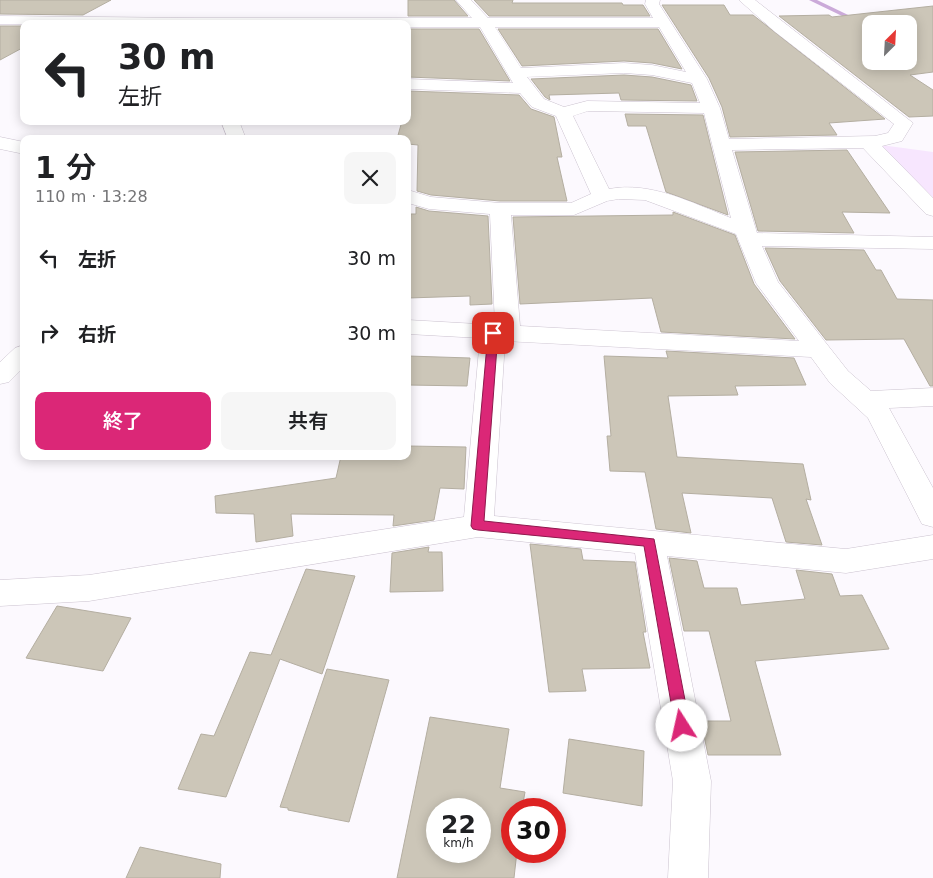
<!DOCTYPE html>
<html lang="ja">
<head>
<meta charset="utf-8">
<style>
	:root { --surface:#fff; --page:#f6f6f6; --text:#202124; --muted:#757577; --accent:#db2777 }
	body { margin:0; font-family:"DejaVu Sans","Noto Sans JP",sans-serif; background:var(--page); color:var(--text); height:100vh; display:flex; flex-direction:column; font-size:19px; white-space:nowrap }
	* { box-sizing:border-box; margin:0 }
	p { font-size:16px; color:var(--muted) }
	.icon { flex:none; width:28px; height:28px; fill:none; stroke:currentColor; stroke-width:2; stroke-linecap:round; stroke-linejoin:round }
	.map { position:relative; flex:1; overflow:hidden }
	.sheet { position:absolute; left:20px; top:135px; width:391px; height:325px; display:flex; flex-direction:column; background:var(--surface); border-radius:10px; box-shadow:0 2px 12px #0003 }
	.sheet>* { flex:none }
	.top-card { position:absolute; left:20px; top:20px; width:391px; height:105px; border-radius:10px; box-shadow:0 2px 12px #0003; background:#fff; color:var(--text); overflow:hidden }
	.needle { width:32px; rotate:24deg }
	.fabs { position:absolute; left:862px; top:15px; display:grid; gap:10px }
	.fabs a { display:grid; place-items:center; width:55px; height:55px; border-radius:10px; background:var(--surface); box-shadow:0 2px 12px #0003; font-size:25px }
	.speed { position:absolute; left:426px; top:798px; display:flex; gap:10px; font-size:25px; font-weight:700; text-align:center }
	.speed>* { display:grid; place-content:center; width:65px; height:65px; border-radius:50%; background:var(--surface); box-shadow:0 2px 12px #0003; line-height:1 }
	.speed small { font-size:12px; font-weight:400 }
	.speed .limit { border:8px solid #d22; background:#fff; color:#111 }
	.pin { position:absolute; display:grid; place-items:center; width:42px; height:42px; color:#fff; margin:-21px; border-radius:10px; box-shadow:0 2px 8px #0006 }
	.me { position:absolute; width:55px; margin:-28px; rotate:350deg; stroke-linejoin:round; filter:drop-shadow(0 0 4px #0008) }
	.turn { display:flex; align-items:center; gap:18px; height:105px; padding:0 15px; font-size:22px }
	.turn .icon { width:65px; height:65px; stroke-width:2.5 }
	.turn b { display:block; font-size:35px; line-height:42px }
	.round { display:grid; place-items:center; flex:none; width:52px; height:52px; border-radius:10px; background:var(--page) }
	.overview { display:flex; align-items:center; justify-content:space-between; height:85px; padding:0 15px }
	h1 { font-size:30px; font-weight:600; line-height:38px }
	.cta { display:flex; gap:10px; margin-top:auto; padding:10px 15px }
	.cta a { flex:1; height:58px; border-radius:10px; background:var(--accent); color:#fff; font-size:20px; font-weight:600; line-height:58px; text-align:center }
	.cta a+a { background:var(--page); color:var(--text) }
	ul { padding:0; list-style:none }
	li { display:flex; align-items:center; gap:15px; height:75px; padding:0 15px }
	li div { flex:1 }
	li b { display:block; font-size:19px }
	li em { font-style:normal }
	.map>svg:first-child { display:block }
	.green { fill:#f7e6fe }
	.lines { fill:none; stroke-linecap:round; stroke-linejoin:round }
	.stream { fill:#cbaad9; fill-rule:evenodd }
	.building { fill:#ccc6b8; stroke:#b4aea1; fill-rule:evenodd }
	.minor-casing { stroke:#cbc2cf; stroke-width:1 }
	.minor { fill:#fff; fill-rule:evenodd }
	.route { fill:#db2777; stroke:#8e194d }
</style>
</head>
<body>
<div class="map">
<svg width="933" height="878" viewBox="0 0 933 878">
	<rect width="100%" height="100%" fill="#fcf9fe"/>
	<path class="green" d="M 881,145 L 933,152 L 933,200 Z"/>
	<g class="lines">
		<path class="stream" d="M 809,0 L 817,0 L 871,26 L 871,30 Z"/>
	</g>
	<path class="building" d="M 0,0 L 111,0 L 83,15 L 0,14 Z
		M 408,0 L 454,0 L 468,16 L 408,16 Z
		M 474,0 L 513,0 L 512,3 L 622,3 L 623,5 L 643,5 L 650,16 L 489,16 Z
		M 662,5 L 724,5 L 730,15 L 753,15 L 885,119 L 829,123 L 837,135 L 730,137 L 722,107 L 709,78 Z
		M 933,6 L 933,72 L 910,75 L 933,90 L 933,116 L 909,117 L 779,16 L 829,15 L 832,17 ZM 871,24 L 909,24 L 909,61 L 871,61 Z
		M 0,26 L 24,26 L 24,47 L 0,60 Z
		M 408,29 L 479,29 L 510,81 L 408,77 Z
		M 498,29 L 658,29 L 682,69 L 652,63 L 624,61 L 522,66 Z
		M 624,75 L 652,77 L 691,85 L 697,101 L 621,100 L 619,93 L 549,95 L 550,100 L 545,97 L 531,79 Z
		M 408,91 L 519,95 L 531,109 L 554,117 L 562,157 L 557,157 L 567,201 L 500,201 L 431,195 L 417,191 L 418,145 L 408,144 L 408,139 L 397,139 L 402,121 L 408,121 Z
		M 625,114 L 703,115 L 728,215 L 666,192 L 646,126 L 628,126 Z
		M 847,150 L 890,213 L 842,212 L 854,233 L 758,231 L 735,152 Z
		M 416,207 L 429,211 L 488,216 L 492,304 L 470,305 L 470,296 L 408,298 L 408,254 L 411,214 L 416,214 Z
		M 673,212 L 735,235 L 754,284 L 795,339 L 661,332 L 652,298 L 520,304 L 513,217 L 673,215 Z
		M 765,248 L 864,250 L 876,270 L 881,270 L 897,299 L 933,300 L 933,386 L 930,386 L 904,339 L 826,340 L 780,281 Z
		M 666,351 L 794,358 L 806,385 L 735,386 L 738,395 L 668,396 L 677,457 L 803,464 L 811,500 L 806,499 L 822,545 L 786,542 L 772,498 L 682,493 L 691,533 L 656,529 L 645,472 L 610,471 L 607,436 L 611,436 L 604,356 L 668,358 Z
		M 408,356 L 470,358 L 467,386 L 408,385 Z
		M 408,446 L 466,447 L 464,489 L 440,488 L 434,520 L 393,526 L 394,515 L 291,514 L 293,536 L 256,542 L 254,514 L 216,513 L 215,496 L 336,478 L 341,456 L 408,456 Z
		M 530,544 L 581,549 L 583,560 L 635,562 L 646,632 L 643,632 L 650,668 L 582,669 L 586,691 L 549,692 Z
		M 429,547 L 428,552 L 442,552 L 443,591 L 390,592 L 392,553 Z
		M 669,558 L 697,561 L 704,588 L 737,588 L 741,605 L 805,599 L 796,570 L 832,574 L 840,596 L 862,595 L 889,649 L 755,661 L 781,755 L 708,755 L 701,721 L 731,721 L 709,631 L 684,631 Z
		M 306,569 L 355,576 L 322,674 L 280,659 L 226,797 L 178,789 L 201,734 L 214,736 L 250,652 L 271,655 Z
		M 57,606 L 131,618 L 103,671 L 26,658 Z
		M 327,669 L 389,680 L 349,822 L 288,810 L 288,808 L 280,807 Z
		M 430,717 L 509,729 L 500,788 L 525,792 L 522,809 L 512,809 L 512,851 L 517,851 L 514,878 L 397,878 ZM 438,809 L 480,809 L 480,851 L 438,851 Z
		M 569,739 L 644,751 L 642,806 L 563,793 Z
		M 140,847 L 221,864 L 220,878 L 126,878 Z"/>
	<g class="lines">
		<g class="minor-casing">
			<path id="minor" d="M 456,0 L 471,0 L 488,18 L 653,18 L 645,4 L 646,0 L 660,0 L 659,4 L 707,79 L 720,108 L 729,139 L 875,136 L 888,133 L 894,124 L 774,31 L 739,0 L 755,0 L 913,123 L 902,141 L 882,146 L 933,198 L 933,216 L 926,214 L 863,148 L 732,150 L 757,233 L 933,237 L 933,249 L 762,246 L 778,282 L 848,371 L 871,391 L 933,388 L 933,406 L 889,408 L 933,488 L 933,527 L 922,524 L 868,418 L 830,383 L 811,357 L 505,341 L 494,516 L 846,549 L 933,535 L 933,559 L 846,573 L 667,556 L 711,781 L 708,878 L 668,878 L 673,781 L 635,553 L 478,537 L 89,601 L 0,606 L 0,580 L 89,575 L 464,517 L 480,338 L 408,334 L 408,320 L 495,325 L 490,214 L 429,209 L 408,203 L 408,190 L 431,197 L 500,203 L 571,203 L 591,194 L 556,116 L 532,107 L 520,93 L 408,89 L 408,79 L 513,83 L 480,27 L 408,27 L 408,24 L 0,24 L 0,16 L 195,18 L 472,18 ZM 495,27 L 659,27 L 686,72 L 652,65 L 624,63 L 521,68 ZM 624,73 L 652,75 L 692,83 L 700,103 L 587,101 L 564,107 L 544,99 L 527,77 ZM 588,111 L 704,113 L 731,218 C 692,203 651,181 609,189 L 573,116 ZM 619,199 L 645,200 L 736,234 L 756,283 L 799,341 L 520,326 L 511,215 L 574,215 L 607,201 Z
				M 221,121 L 239,121 L 246,139 L 228,139 Z
				M 0,137 L 24,142 L 24,154 L 0,149 Z
				M 24,345 L 24,367 L 9,382 L 0,384 L 0,362 L 15,348 Z"/>
		</g>
		<use href="#minor" class="minor"/>
	</g>
	<path class="route" d="M 493,330 L 498,333 L 484,521 L 654,539 L 690,726 L 687,731 L 682,733 L 677,731 L 675,726 L 644,546 L 478,530 L 473,529 L 471,526 L 488,333 Z"/>
</svg>
<div class="fabs">
<a><svg class="needle" viewBox="-14 -14 28 28"><path d="M0-13l5 13h-10z" fill="#e53935"/><path d="M0 13l5-13h-10z" fill="#757577"/></svg></a>
</div>
<div class="speed"><div>22<small>km/h</small></div><div class="limit">30</div></div>
<div class="pin" style="left:493px;top:333px;background:#d93025"><svg class="icon" aria-label="arrive" viewBox="0 0 24 24"><path d="M6 21V4h12l-3 4 3 4H6"/></svg></div>
<svg class="me" style="left:682px;top:726px" viewBox="-20 -20 40 40"><circle r="19" fill="#fff"/><path d="M0-13L10 11 0 6-10 11z" fill="#db2777"/></svg>
<div class="top-card">
<div class="turn"><svg class="icon" aria-label="left" viewBox="0 0 24 24"><path d="M17 20v-9H6M10 6l-5 5 5 5"/></svg><div><b>30 m</b>左折</div></div>
</div>
<section class="sheet">
<div class="overview"><div><h1>1 分</h1><p>110 m · 13:28</p></div><a class="round"><svg class="icon" aria-label="close" viewBox="0 0 24 24"><path d="M6 6l12 12M18 6L6 18"/></svg></a></div>
<ul>
<li><svg class="icon" aria-label="left" viewBox="0 0 24 24"><path d="M17 20v-9H6M10 6l-5 5 5 5"/></svg><div><b>左折</b></div><em>30 m</em></li>
<li><svg class="icon" aria-label="right" viewBox="0 0 24 24"><path d="M7 20v-9h11M14 6l5 5-5 5"/></svg><div><b>右折</b></div><em>30 m</em></li>
</ul>
<div class="cta"><a>終了</a><a>共有</a></div>
</section>
</div>
</body>
</html>
